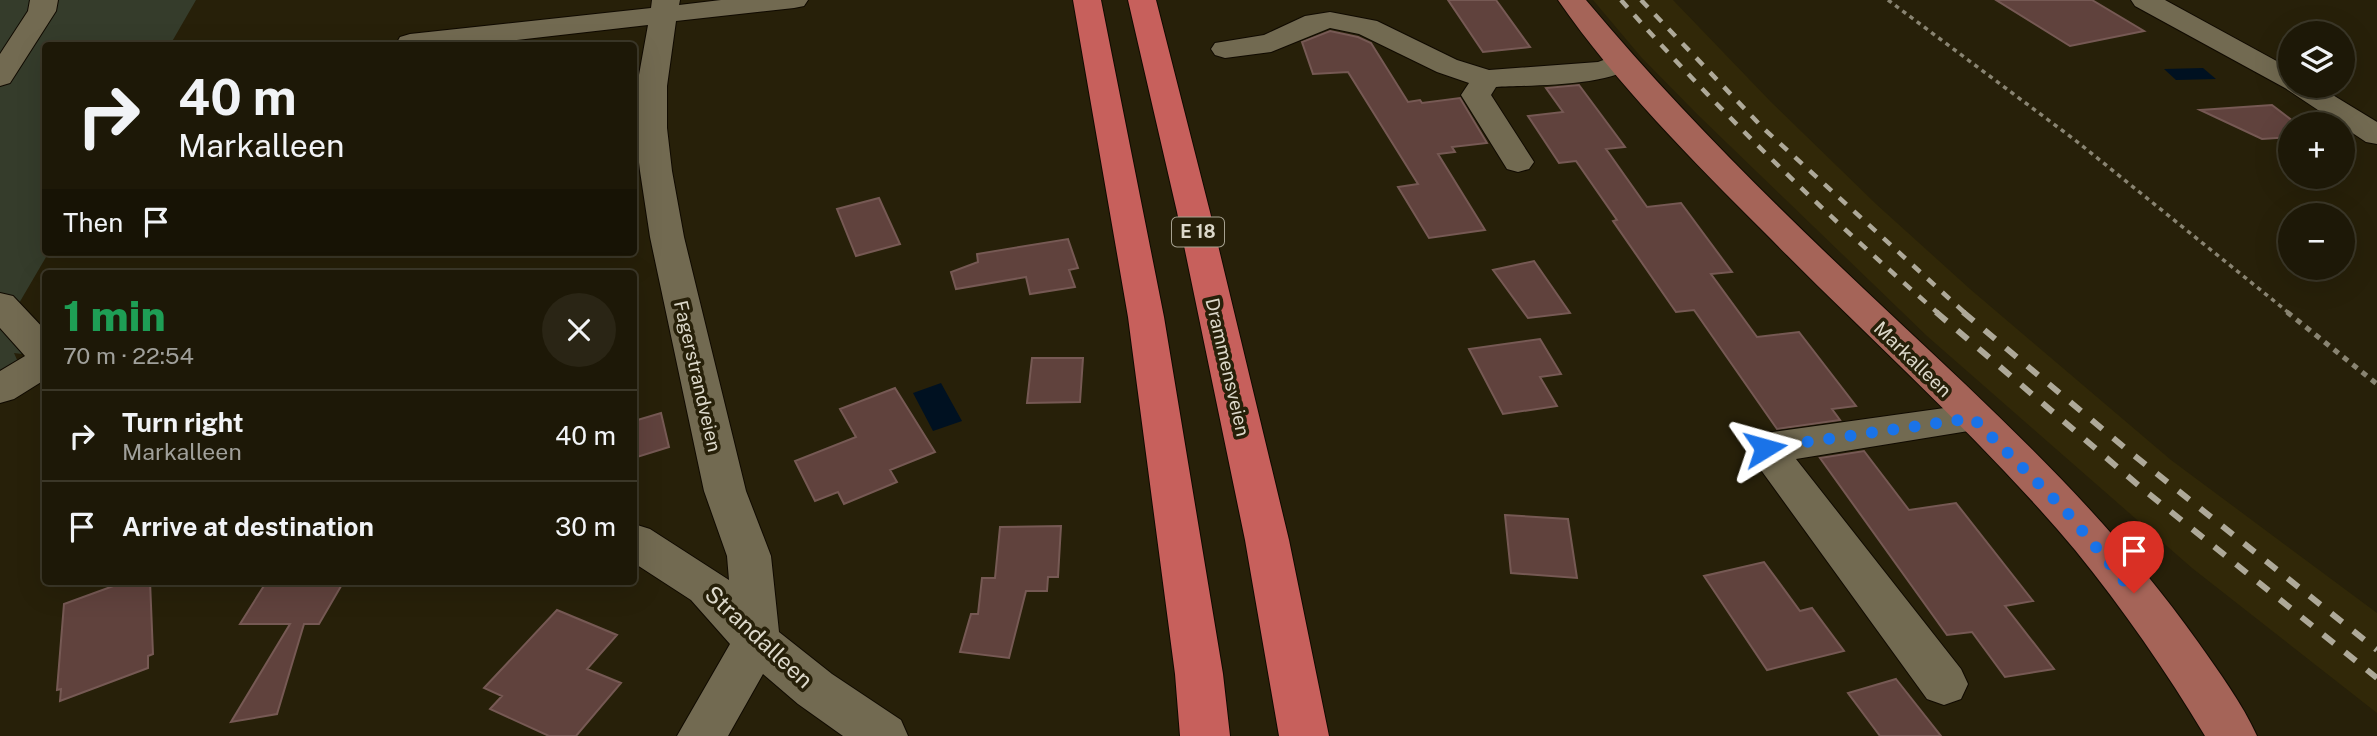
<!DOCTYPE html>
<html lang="en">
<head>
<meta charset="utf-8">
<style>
	:root { --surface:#1d1807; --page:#2a2515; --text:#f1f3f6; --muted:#a0a09b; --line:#3b3728 }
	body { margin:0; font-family:"Public Sans",sans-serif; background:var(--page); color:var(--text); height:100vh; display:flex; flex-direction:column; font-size:26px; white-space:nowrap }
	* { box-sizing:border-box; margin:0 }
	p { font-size:23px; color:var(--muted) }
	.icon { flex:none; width:38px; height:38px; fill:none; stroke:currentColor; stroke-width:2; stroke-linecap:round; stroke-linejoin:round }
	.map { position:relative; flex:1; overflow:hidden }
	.drawer { position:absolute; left:42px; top:270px; width:595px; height:315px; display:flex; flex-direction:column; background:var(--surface); border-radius:7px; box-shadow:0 7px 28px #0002,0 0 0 2px var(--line) }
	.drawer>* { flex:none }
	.guide { position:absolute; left:42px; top:42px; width:595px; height:214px; border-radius:7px; box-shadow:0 7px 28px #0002,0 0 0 2px var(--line); background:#1d1807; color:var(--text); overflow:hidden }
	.controls { position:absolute; left:2278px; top:21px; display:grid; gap:14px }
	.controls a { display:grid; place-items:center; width:77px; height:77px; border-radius:50%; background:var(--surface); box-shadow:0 7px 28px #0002,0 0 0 2px var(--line); font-size:35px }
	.pin { position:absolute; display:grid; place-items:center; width:60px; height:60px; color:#fff; margin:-72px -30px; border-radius:50% 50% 50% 0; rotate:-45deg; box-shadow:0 0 7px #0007 }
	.pin .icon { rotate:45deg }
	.me { position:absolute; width:77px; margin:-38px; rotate:82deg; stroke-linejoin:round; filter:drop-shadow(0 0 5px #0008) }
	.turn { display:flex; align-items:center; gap:24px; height:147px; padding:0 21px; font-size:32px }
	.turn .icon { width:91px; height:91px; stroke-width:2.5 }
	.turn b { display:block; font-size:49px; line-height:60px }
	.then { display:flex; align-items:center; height:66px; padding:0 21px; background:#0003; gap:14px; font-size:26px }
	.round { display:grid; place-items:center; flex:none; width:74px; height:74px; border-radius:37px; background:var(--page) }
	.headline { display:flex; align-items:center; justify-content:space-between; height:119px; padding:0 21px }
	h1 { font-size:42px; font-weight:800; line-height:52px; color:#1e9e55 }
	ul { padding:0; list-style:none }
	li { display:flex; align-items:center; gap:21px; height:91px; padding:0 21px; border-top:2px solid var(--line) }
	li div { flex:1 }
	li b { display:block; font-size:26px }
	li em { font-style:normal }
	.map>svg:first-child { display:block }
	.built { fill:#312808 }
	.green { fill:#353c2b }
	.water { fill:#001121 }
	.building { fill:#60423d; stroke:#765954; stroke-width:2 }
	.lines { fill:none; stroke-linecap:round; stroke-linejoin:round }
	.minor-casing { stroke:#100a00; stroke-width:2 }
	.major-casing { stroke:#100a00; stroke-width:2 }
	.highway-casing { stroke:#100a00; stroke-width:2 }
	.path-far1 { stroke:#898472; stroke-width:3.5; stroke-dasharray:4.5 4.5; stroke-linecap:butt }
	.path { stroke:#898472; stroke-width:5; stroke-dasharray:6 6; stroke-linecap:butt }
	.minor { fill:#726a51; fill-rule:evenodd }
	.major { fill:#a56458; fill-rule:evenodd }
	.highway { fill:#c7605c; fill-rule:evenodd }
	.rail-far1 { stroke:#aea999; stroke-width:4.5; stroke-dasharray:10 10; stroke-linecap:butt }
	.rail { stroke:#aea999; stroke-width:6; stroke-dasharray:14 14; stroke-linecap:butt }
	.route { stroke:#1a73e8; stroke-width:12; stroke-dasharray:0 21.6 }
	.labels { text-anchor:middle; stroke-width:7; stroke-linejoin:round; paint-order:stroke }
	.shield { fill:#272009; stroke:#a6a190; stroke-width:2 }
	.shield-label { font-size:18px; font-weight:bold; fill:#dcd8ca }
	.street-label { font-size:19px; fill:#dcd8ca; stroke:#272009 }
	.near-street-label { font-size:23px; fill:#dcd8ca; stroke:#272009 }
</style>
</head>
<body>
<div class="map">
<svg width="2377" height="736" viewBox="0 0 2377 736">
	<rect width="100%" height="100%" fill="#272009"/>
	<path class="built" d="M 1593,0 L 1673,0 L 1771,102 L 1876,204 L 1970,289 L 2171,460 L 2377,613 L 2377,713 L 2192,568 L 1927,336 L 1698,115 L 1641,57 Z"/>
	<path class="green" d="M 0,0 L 196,0 L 170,45 L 46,46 L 46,252 L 49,252 L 8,322 L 22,354 L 14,353 L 18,362 L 0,374 Z"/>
	<path class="water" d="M 2203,68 L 2216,79 L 2176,80 L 2164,69 Z
		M 941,383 L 962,421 L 933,431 L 913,393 Z"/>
	<path class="building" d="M 1448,0 L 1496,0 L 1530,47 L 1483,52 Z
		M 1996,0 L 2092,0 L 2144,31 L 2070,46 Z
		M 1330,31 L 1358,37 L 1371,43 L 1408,102 L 1420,100 L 1422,103 L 1460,98 L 1487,143 L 1452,147 L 1455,152 L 1438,154 L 1485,230 L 1429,238 L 1398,187 L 1418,184 L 1348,72 L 1313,74 L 1302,42 Z
		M 1579,85 L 1625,147 L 1606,149 L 1647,207 L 1681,203 L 1732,272 L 1711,274 L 1757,337 L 1799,332 L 1856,406 L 1832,409 L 1840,420 L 1777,429 L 1694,310 L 1676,312 L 1613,221 L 1617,220 L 1576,161 L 1559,163 L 1528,116 L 1563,112 L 1546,88 Z
		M 2272,105 L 2297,124 L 2291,124 L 2291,137 L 2262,139 L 2200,110 Z
		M 879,198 L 900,244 L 856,256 L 837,209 Z
		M 1068,239 L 1078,268 L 1069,270 L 1075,287 L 1030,294 L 1026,277 L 956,289 L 951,272 L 978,262 L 977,254 Z
		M 1534,261 L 1570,313 L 1528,318 L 1493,270 Z
		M 1540,339 L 1561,374 L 1540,377 L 1557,406 L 1503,414 L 1469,349 Z
		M 1032,358 L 1083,358 L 1080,402 L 1027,403 Z
		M 895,388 L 935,452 L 890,470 L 897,482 L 844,504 L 838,492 L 815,501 L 795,461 L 856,437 L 840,409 Z
		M 661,413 L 669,447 L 634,458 L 634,421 Z
		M 1864,451 L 1909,510 L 1956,503 L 2033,601 L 2005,606 L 2054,669 L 2005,677 L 1972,632 L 1947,635 L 1820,458 Z
		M 1505,515 L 1568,519 L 1577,578 L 1511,573 Z
		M 1061,526 L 1058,577 L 1048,577 L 1047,591 L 1026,591 L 1009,658 L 960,652 L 971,614 L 978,614 L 982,578 L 995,578 L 1000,527 Z
		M 1764,562 L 1800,611 L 1812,608 L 1844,651 L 1767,670 L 1704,576 Z
		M 127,581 L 150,581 L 153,654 L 148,656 L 148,668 L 60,701 L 61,689 L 57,690 L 64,604 Z
		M 267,581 L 344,581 L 319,624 L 304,624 L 277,714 L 231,722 L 290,624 L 240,624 Z
		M 557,610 L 617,635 L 587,669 L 621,683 L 576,736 L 549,736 L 490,709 L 502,696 L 484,688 Z
		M 1896,679 L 1941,736 L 1880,736 L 1848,693 Z"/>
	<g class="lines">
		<g class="minor-casing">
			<path id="minor" d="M 30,0 L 58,0 L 56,11 L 10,83 L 0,86 L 0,54 L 28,11 Z
				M 652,0 L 680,0 L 679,5 L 721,0 L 808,0 L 804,6 L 794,8 L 676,21 L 667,86 L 667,128 L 672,171 L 684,237 L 746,491 L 771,556 L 779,632 L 832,674 L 901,720 L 908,736 L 843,736 L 798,704 L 763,674 L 728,736 L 677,736 L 730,644 L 691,600 L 634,563 L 634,524 L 650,529 L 729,580 L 727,556 L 704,491 L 650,237 L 640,171 L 635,128 L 637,86 L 648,25 L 463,46 L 395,46 L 400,37 L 410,34 L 651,8 Z
				M 2131,0 L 2165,0 L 2291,69 L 2291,86 L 2318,86 L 2377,122 L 2377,144 L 2366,142 L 2285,88 L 2135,6 Z
				M 1330,12 L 1377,21 L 1457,60 L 1489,70 L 1598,62 L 1620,54 L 1630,57 L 1635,63 C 1618,87 1526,85 1496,87 L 1491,95 L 1534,162 L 1529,169 L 1518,172 L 1507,169 L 1461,95 L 1469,83 L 1437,72 L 1359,34 L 1330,28 L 1271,52 L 1225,58 L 1215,55 L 1211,49 L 1215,43 L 1264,35 L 1305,16 Z
				M 0,293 L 13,296 L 46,331 L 46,379 L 14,399 L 0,403 L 0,371 L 25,356 L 0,328 Z
				M 1973,404 L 1987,408 L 1993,418 L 1987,428 L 1796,459 L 1961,669 L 1968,684 L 1961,699 L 1944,705 L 1927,699 L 1745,448 L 1751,437 L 1765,433 Z"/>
		</g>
		<g class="major-casing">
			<path id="major" d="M 1558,0 L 1586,0 C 1683,116 1789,219 1899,322 C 2006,422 2113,522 2198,642 C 2219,672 2242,703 2257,736 L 2205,736 C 2166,671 2123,609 2075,550 C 1980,437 1868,338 1765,233 C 1692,160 1617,85 1558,0 Z"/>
		</g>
		<g class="highway-casing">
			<path id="highway" d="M 1073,0 L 1101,0 L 1164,317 L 1223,674 L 1230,736 L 1180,736 L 1175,674 L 1128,317 Z
				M 1128,0 L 1156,0 L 1210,212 L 1289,540 L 1329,736 L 1279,736 L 1245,540 L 1177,212 Z"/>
		</g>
		<path class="path-far1" d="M 1888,0 L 2075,140 L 2289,313"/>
		<path class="path" d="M 2287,312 L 2377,384"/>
		<use href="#minor" class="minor"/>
		<use href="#major" class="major"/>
		<use href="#highway" class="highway"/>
		<path class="rail-far1" d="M 1621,0 C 1719,112 1826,215 1938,313
			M 1641,0 L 1763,128 L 1965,313"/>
		<path class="rail" d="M 1936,312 L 2144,490 L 2377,678
			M 1963,312 L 2131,453 L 2377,650"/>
	</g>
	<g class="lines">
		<path class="route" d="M 1765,448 L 1973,418 L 2065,510 L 2134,593"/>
	</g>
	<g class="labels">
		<rect class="shield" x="1172" y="217.5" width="52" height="29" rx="5"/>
		<g class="shield-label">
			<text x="1198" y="238">E 18</text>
		</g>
		<g class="street-label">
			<text transform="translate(1913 359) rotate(44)" y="7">Markalleen</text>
			<text transform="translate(1228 367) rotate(77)" y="7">Drammensveien</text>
			<text transform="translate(698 376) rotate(77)" y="7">Fagerstrandveien</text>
		</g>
		<g class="near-street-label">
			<text transform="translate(759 637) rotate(43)" y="8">Strandalleen</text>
		</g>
	</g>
</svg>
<div class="controls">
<a><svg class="icon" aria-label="layers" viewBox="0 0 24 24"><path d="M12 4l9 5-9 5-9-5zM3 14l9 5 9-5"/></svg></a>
<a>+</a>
<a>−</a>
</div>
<div class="pin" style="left:2134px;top:593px;background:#d93025"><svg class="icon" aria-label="arrive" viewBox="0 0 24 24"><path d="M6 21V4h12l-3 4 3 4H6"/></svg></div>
<svg class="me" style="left:1765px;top:448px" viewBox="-20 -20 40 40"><path d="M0-17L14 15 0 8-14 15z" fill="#1a73e8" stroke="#fff" stroke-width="4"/></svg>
<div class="guide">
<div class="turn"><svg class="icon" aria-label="right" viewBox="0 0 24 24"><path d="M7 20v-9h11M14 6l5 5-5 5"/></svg><div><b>40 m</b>Markalleen</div></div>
<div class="then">Then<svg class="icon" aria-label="arrive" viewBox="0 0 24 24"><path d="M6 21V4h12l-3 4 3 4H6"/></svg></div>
</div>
<section class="drawer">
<div class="headline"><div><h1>1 min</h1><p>70 m · 22:54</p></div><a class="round"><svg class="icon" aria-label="close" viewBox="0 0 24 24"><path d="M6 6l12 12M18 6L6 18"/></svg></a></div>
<ul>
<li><svg class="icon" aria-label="right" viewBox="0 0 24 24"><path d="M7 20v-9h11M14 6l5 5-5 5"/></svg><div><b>Turn right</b><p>Markalleen</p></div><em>40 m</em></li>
<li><svg class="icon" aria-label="arrive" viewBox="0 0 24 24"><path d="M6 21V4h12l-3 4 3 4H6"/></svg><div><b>Arrive at destination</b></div><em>30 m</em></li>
</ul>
</section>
</div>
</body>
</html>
